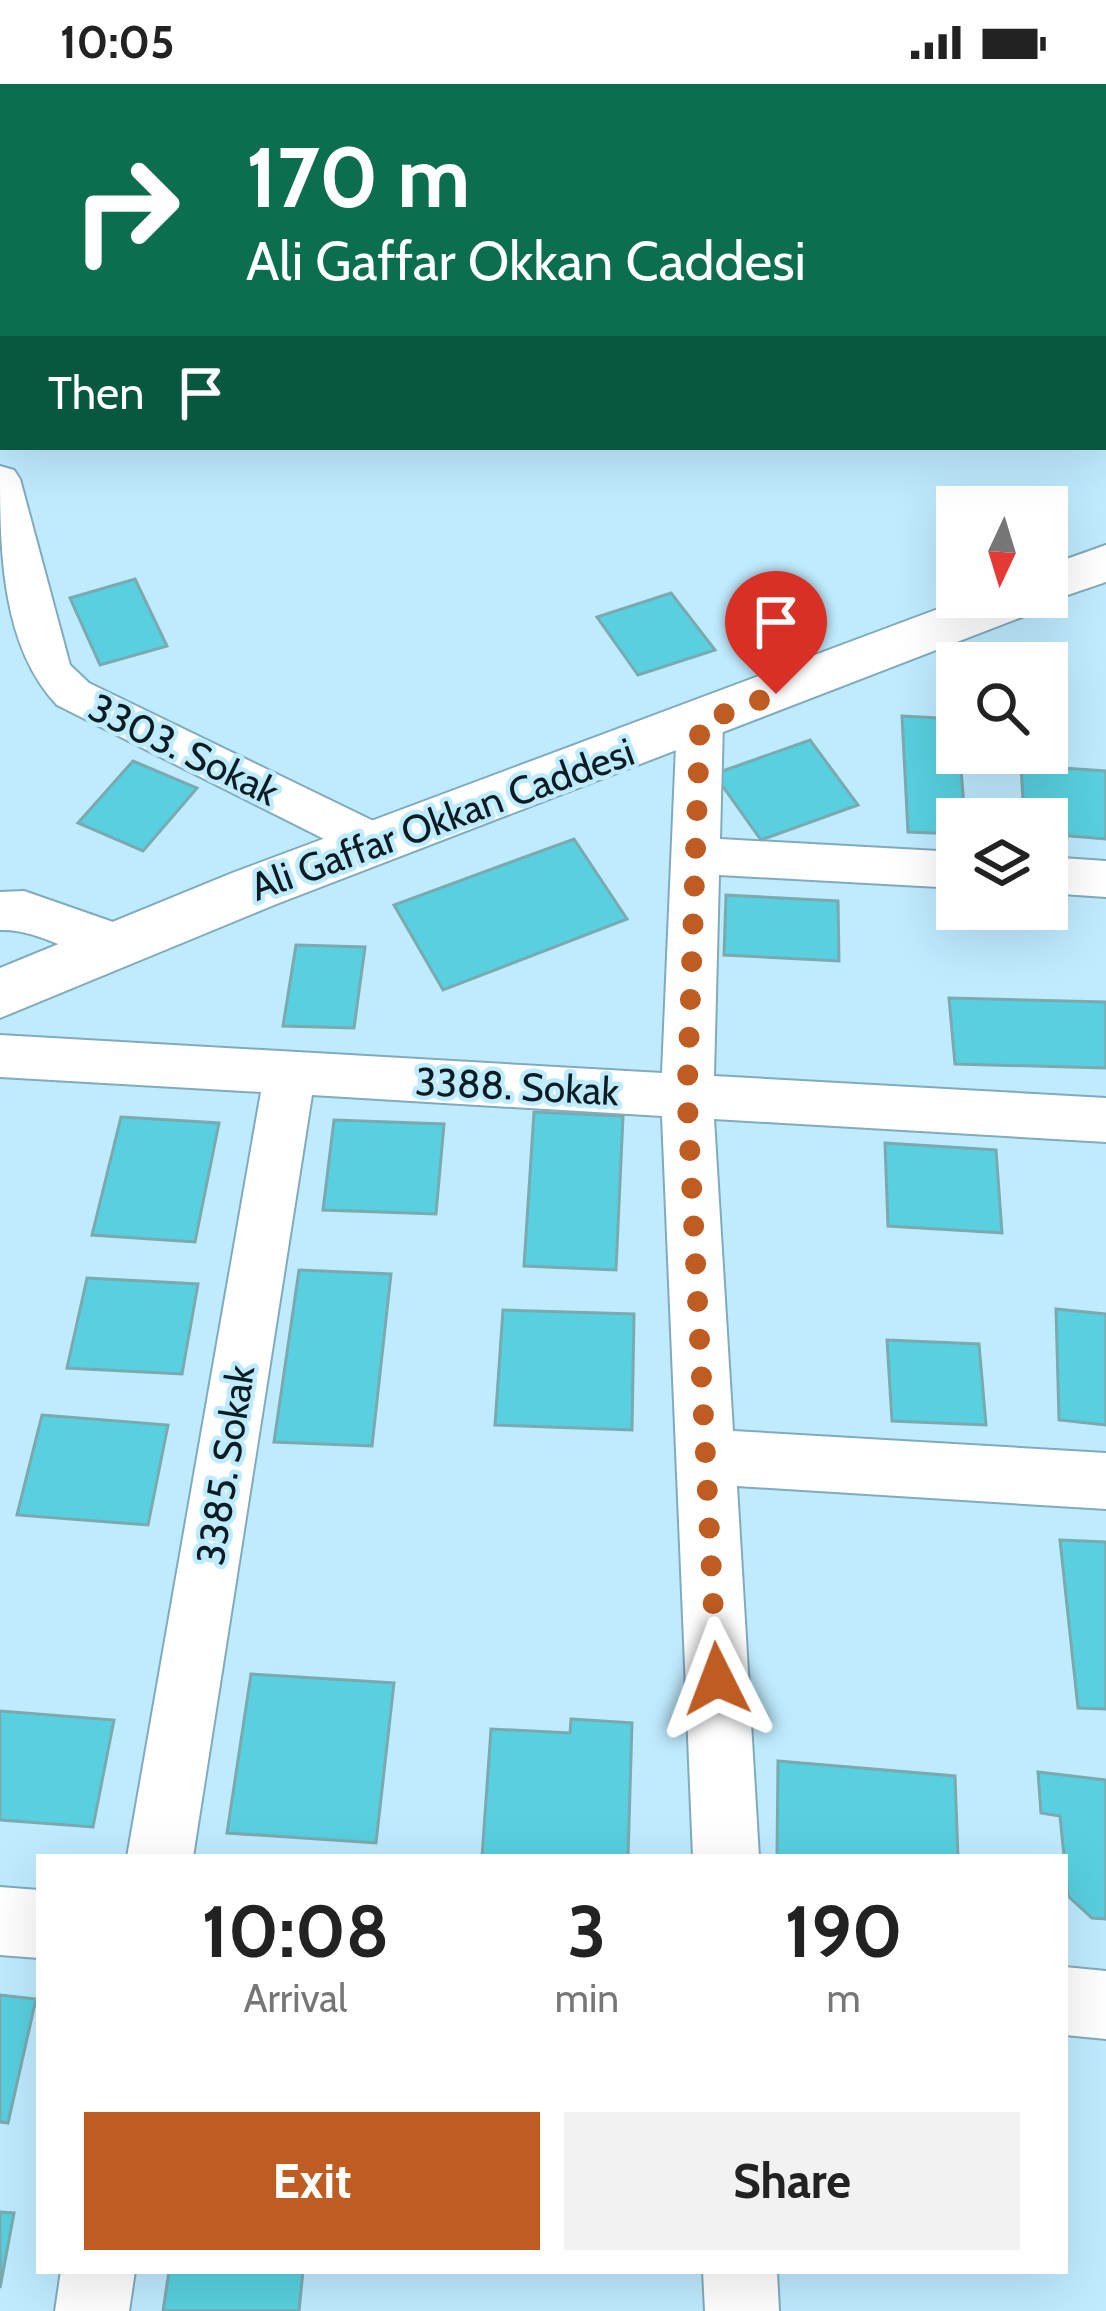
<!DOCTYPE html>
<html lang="en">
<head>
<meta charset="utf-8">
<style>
	:root { --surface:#fff; --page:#f2f2f2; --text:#222; --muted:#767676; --accent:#be5c22 }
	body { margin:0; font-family:Cabin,sans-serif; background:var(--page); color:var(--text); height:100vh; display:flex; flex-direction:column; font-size:45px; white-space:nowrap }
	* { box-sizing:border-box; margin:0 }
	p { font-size:39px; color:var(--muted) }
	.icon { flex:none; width:66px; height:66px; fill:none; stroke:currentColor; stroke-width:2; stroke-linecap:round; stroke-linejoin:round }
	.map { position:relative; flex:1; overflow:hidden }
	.details { position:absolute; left:36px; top:1770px; width:1032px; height:420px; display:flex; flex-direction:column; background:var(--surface); border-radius:0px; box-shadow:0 12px 48px #0002 }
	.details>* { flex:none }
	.banner { position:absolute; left:0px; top:0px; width:1107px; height:366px; box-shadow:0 12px 48px #0002; background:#0b6e4f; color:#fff; overflow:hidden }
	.needle { width:78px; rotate:184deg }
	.fabs { position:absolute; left:936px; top:402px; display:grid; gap:24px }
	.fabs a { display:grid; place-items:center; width:132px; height:132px; border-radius:0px; background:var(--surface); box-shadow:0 12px 48px #0002; font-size:60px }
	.pin { position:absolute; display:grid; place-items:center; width:102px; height:102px; color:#fff; margin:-123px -51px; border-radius:50% 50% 50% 0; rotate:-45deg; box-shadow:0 0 12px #0007 }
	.pin .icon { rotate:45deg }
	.me { position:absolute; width:132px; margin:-66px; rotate:357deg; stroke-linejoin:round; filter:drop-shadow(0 0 9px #0008) }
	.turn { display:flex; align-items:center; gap:42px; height:252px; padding:0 48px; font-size:54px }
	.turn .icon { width:156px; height:156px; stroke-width:2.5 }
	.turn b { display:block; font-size:84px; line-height:102px }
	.then { display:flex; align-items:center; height:114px; padding:0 48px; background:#0003; gap:24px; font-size:45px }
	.eta { display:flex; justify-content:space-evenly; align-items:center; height:204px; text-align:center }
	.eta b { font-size:72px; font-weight:700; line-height:84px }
	.cta { display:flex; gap:24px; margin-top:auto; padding:24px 48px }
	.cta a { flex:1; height:138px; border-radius:0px; background:var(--accent); color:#fff; font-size:48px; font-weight:700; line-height:138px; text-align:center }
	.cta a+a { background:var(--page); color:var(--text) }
	.status { display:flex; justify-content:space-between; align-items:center; height:84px; padding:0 60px; background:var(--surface); direction:ltr }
	.status svg { height:33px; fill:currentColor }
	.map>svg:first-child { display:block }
	.building { fill:#58d0df; stroke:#7aaab0; stroke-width:3 }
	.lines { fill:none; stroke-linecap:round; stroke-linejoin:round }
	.minor-casing { stroke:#81abbd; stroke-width:4 }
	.tertiary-casing { stroke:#81abbd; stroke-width:4 }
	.minor { fill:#fff; fill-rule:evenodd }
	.tertiary { fill:#fff; fill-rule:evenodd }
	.route { stroke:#be5c22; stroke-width:21; stroke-dasharray:0 37.8 }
	.labels { text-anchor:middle; stroke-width:9; stroke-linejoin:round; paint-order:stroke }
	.street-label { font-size:39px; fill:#0b1c22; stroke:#bfebfe }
</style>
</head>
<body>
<div class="status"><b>10:05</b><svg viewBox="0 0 49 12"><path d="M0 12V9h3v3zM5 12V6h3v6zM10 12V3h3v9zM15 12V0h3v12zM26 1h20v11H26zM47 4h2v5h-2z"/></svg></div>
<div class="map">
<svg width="1106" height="2227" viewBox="0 0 1106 2227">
	<rect width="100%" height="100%" fill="#bfebfe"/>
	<path class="building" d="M 135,495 L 167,562 L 100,581 L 70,514 Z
		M 671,509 L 715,566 L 638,591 L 597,533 Z
		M 902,632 L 957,635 L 965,735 L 957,735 L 957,750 L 908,748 Z
		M 810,656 L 858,721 L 761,756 L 714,690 Z
		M 133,677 L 197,704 L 143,767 L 78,739 Z
		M 1021,681 L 1106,687 L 1106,755 L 1047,750 L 1047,735 L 1024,735 Z
		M 574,755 L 627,835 L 443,906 L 394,821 Z
		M 726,811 L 838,817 L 839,877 L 724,871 Z
		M 296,861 L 365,863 L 354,944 L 283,942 Z
		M 949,914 L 1106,918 L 1106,984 L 955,980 Z
		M 534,1028 L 623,1032 L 616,1186 L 524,1182 Z
		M 121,1033 L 219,1039 L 195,1158 L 92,1151 Z
		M 334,1036 L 444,1040 L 436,1130 L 323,1126 Z
		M 885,1059 L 996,1066 L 1002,1149 L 888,1142 Z
		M 299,1186 L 391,1190 L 372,1362 L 274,1358 Z
		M 87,1194 L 198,1200 L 182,1290 L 67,1284 Z
		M 1056,1225 L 1106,1230 L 1106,1341 L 1059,1336 Z
		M 503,1226 L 634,1230 L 632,1346 L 495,1341 Z
		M 887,1256 L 979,1260 L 986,1341 L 892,1337 Z
		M 42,1331 L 168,1341 L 148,1441 L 17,1431 Z
		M 1060,1456 L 1106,1458 L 1106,1625 L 1078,1624 Z
		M 251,1590 L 394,1599 L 376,1759 L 227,1749 Z
		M 0,1627 L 114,1636 L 93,1743 L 0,1736 Z
		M 571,1635 L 632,1639 L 628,1773 L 482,1773 L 491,1645 L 570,1649 Z
		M 778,1677 L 955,1692 L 958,1773 L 777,1773 Z
		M 1038,1688 L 1106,1696 L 1106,1835 L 1092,1834 L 1068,1812 L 1060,1732 L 1041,1729 Z
		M 0,1911 L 36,1915 L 8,2039 L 0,2038 Z
		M 0,2128 L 14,2129 L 0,2204 Z
		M 169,2187 L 303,2187 L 299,2227 L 163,2227 Z"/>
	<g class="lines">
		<g class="minor-casing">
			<path id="minor" d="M 54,0 L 100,0 L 102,3 L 56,3 Z
				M 444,0 L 478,0 L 480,3 L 446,3 Z
				M 844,0 L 899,0 L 842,3 Z
				M 967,0 L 1009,0 L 1011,3 L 969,3 Z
				M 1104,26 L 1106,26 L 1106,47 L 1104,47 Z
				M 1104,252 L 1106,252 L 1106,276 L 1104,276 Z
				M 0,382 L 14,386 L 20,395 L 70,581 L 89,599 L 390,745 L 397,758 L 390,771 L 373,776 L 356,771 L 57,621 C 0,561 0,462 0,382 Z
				M 700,623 L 716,628 L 723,639 L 720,755 L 957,768 L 957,804 L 719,791 L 714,992 L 1106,1014 L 1106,1058 L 714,1035 L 733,1347 L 1106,1369 L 1106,1425 L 737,1402 L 759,1773 L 693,1773 L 662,1032 L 312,1011 L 193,1773 L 127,1773 L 261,1008 L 0,993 L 0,951 L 662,989 L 677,639 L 684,628 Z
				M 1047,773 L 1106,777 L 1106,813 L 1047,809 Z
				M 24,807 L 133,845 L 141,859 L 133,873 C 91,886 45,844 0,846 L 0,808 Z
				M 0,1803 L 39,1806 L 39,1874 L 0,1871 Z
				M 1065,1883 L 1106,1887 L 1106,1955 L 1065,1951 Z
				M 61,2187 L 135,2187 L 129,2227 L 55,2227 Z
				M 703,2187 L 777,2187 L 779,2227 L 705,2227 Z"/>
		</g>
		<g class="tertiary-casing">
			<path id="tertiary" d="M 1106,461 L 1106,498 L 1044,519 L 1040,526 L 274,821 L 0,934 L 0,884 L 232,789 L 970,513 L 1047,513 L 1047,482 Z"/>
		</g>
		<use href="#minor" class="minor"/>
		<use href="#tertiary" class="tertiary"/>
	</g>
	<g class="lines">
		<path class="route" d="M 717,1595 L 687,1012 L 700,639 L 776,610"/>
	</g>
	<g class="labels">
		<g class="street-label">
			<text transform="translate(184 665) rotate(26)" y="14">3303. Sokak</text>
			<text transform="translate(442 735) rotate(-20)" y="14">Ali Gaffar Okkan Caddesi</text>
			<text transform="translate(517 1002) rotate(3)" y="14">3388. Sokak</text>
			<text transform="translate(225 1381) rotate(-81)" y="14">3385. Sokak</text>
		</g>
	</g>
</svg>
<div class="fabs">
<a><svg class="needle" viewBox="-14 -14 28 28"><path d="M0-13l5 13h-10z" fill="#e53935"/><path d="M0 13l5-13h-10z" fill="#767676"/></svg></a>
<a><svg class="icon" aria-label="search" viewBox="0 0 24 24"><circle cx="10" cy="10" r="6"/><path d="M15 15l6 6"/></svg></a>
<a><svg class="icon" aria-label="layers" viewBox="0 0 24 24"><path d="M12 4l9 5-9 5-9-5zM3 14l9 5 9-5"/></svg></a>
</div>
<div class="pin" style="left:776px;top:610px;background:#d93025"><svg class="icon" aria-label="arrive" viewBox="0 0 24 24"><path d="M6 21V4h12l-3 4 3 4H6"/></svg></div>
<svg class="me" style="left:717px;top:1595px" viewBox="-20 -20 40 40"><path d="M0-17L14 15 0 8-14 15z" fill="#be5c22" stroke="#fff" stroke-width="4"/></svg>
<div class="banner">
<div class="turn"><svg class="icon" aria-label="right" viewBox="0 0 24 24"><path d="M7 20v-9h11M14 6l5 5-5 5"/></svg><div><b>170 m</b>Ali Gaffar Okkan Caddesi</div></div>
<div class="then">Then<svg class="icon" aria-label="arrive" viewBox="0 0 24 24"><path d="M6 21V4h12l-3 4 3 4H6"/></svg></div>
</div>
<section class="details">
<div class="eta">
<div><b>10:08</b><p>Arrival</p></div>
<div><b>3</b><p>min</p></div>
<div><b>190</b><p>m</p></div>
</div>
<div class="cta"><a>Exit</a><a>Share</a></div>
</section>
</div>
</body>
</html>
